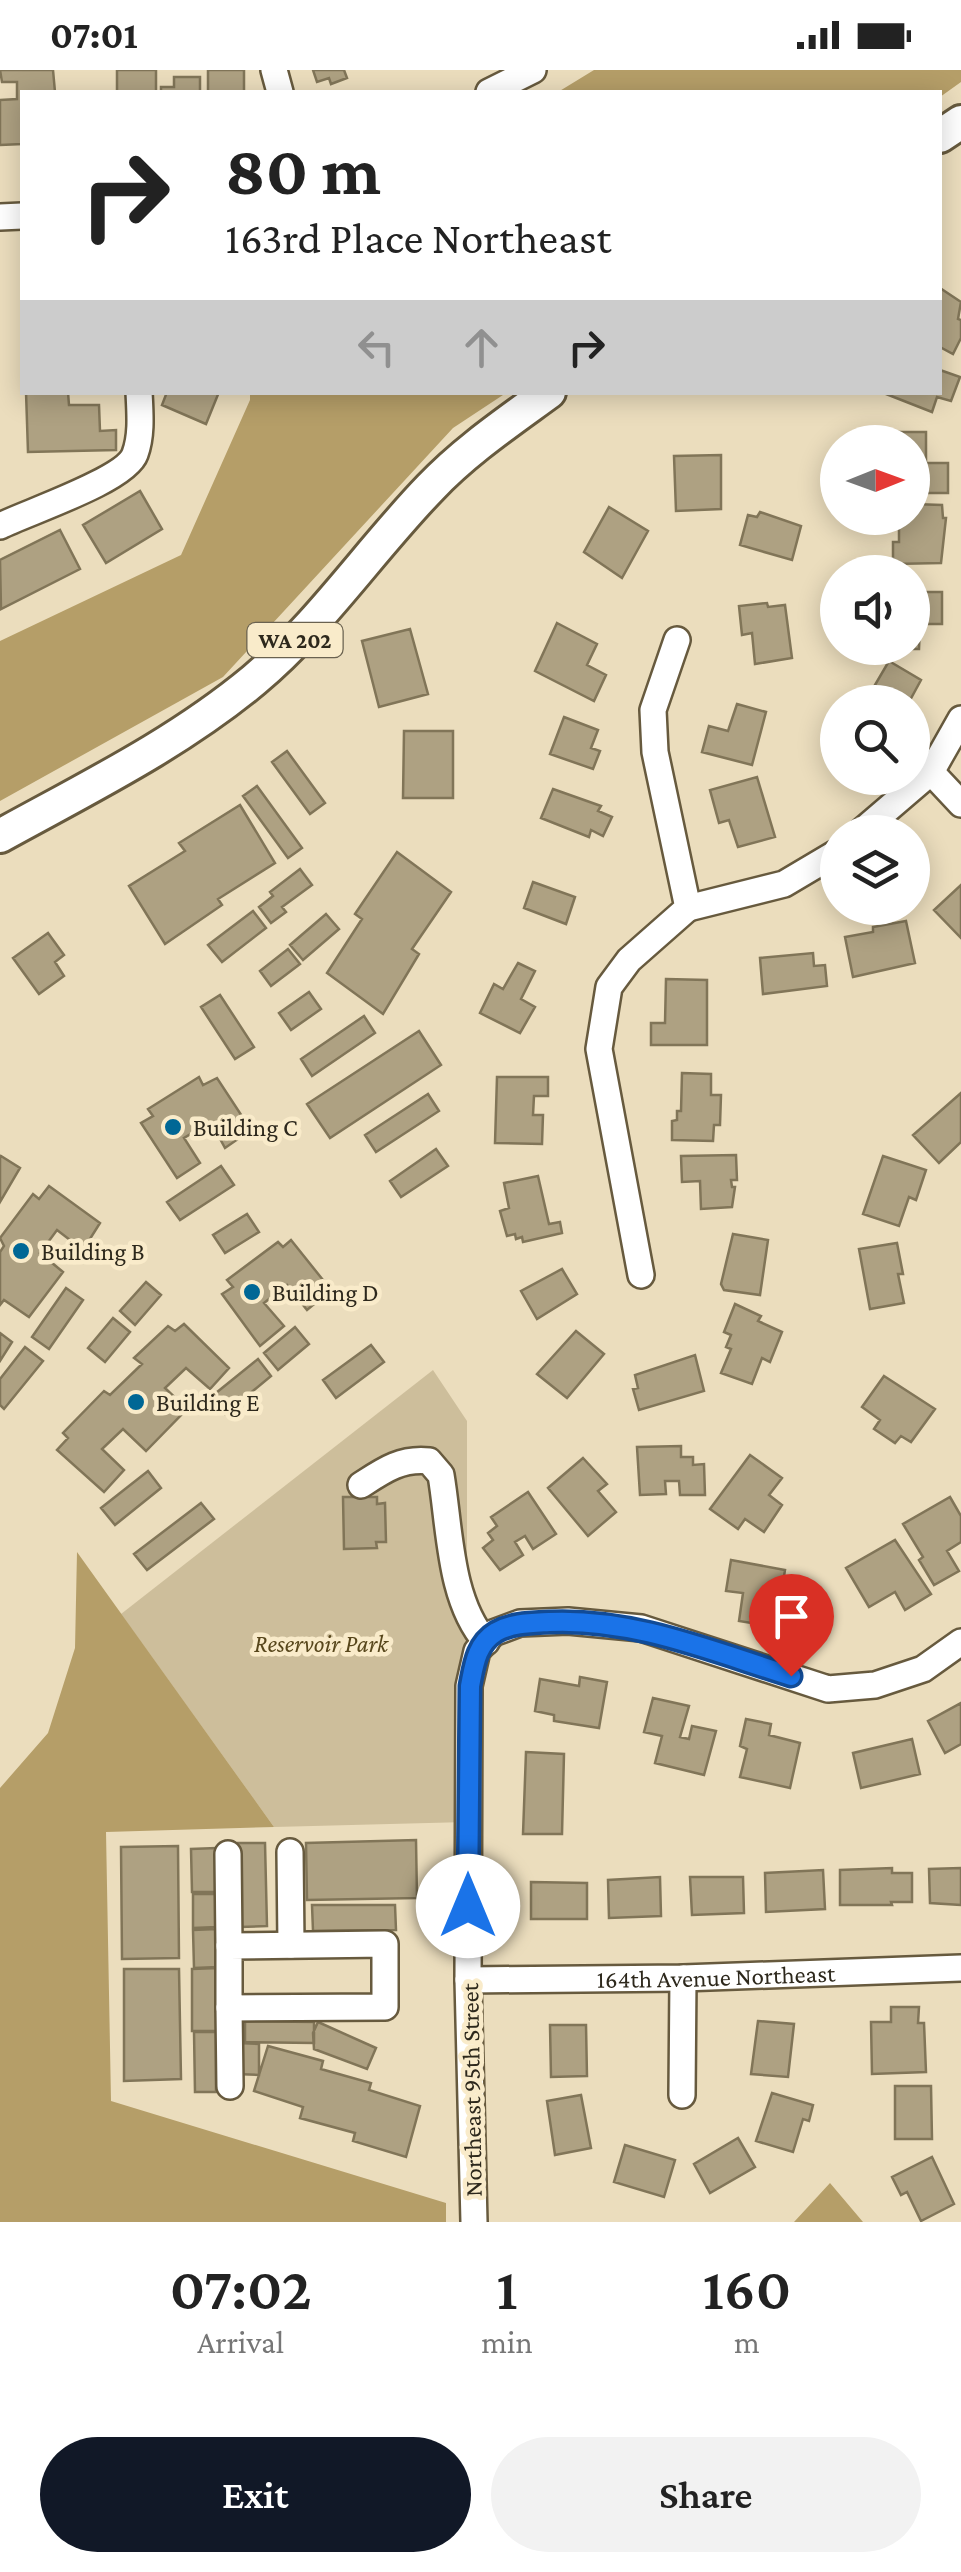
<!DOCTYPE html>
<html lang="en">
<head>
<meta charset="utf-8">
<style>
	:root { --surface:#fff; --page:#f2f2f2; --text:#222; --muted:#767676; --accent:#111827 }
	body { margin:0; font-family:"Crimson Pro",serif; background:var(--page); color:var(--text); height:100vh; display:flex; flex-direction:column; font-size:38px; white-space:nowrap }
	* { box-sizing:border-box; margin:0 }
	p { font-size:32px; color:var(--muted) }
	.icon { flex:none; width:55px; height:55px; fill:none; stroke:currentColor; stroke-width:2; stroke-linecap:round; stroke-linejoin:round }
	.map { position:relative; height:2152px; overflow:hidden }
	.sheet { display:flex; flex-direction:column; background:var(--surface); flex:1 }
	.sheet>* { flex:none }
	.guide { position:absolute; left:20px; top:20px; width:922px; height:305px; border-radius:0px; box-shadow:0 5px 25px #0003; background:#fff; color:var(--text); overflow:hidden }
	.needle { width:65px; rotate:89deg }
	.controls { position:absolute; left:820px; top:355px; display:grid; gap:20px }
	.controls a { display:grid; place-items:center; width:110px; height:110px; border-radius:50%; background:var(--surface); box-shadow:0 5px 25px #0003; font-size:50px }
	.pin { position:absolute; display:grid; place-items:center; width:85px; height:85px; color:#fff; margin:-102px -42px; border-radius:50% 50% 50% 0; rotate:-45deg; box-shadow:0 0 10px #0007 }
	.pin .icon { rotate:45deg }
	.me { position:absolute; width:110px; margin:-55px; rotate:0deg; stroke-linejoin:round; filter:drop-shadow(0 0 8px #0008) }
	.turn { display:flex; align-items:center; gap:35px; height:210px; padding:0 40px; font-size:45px }
	.turn .icon { width:130px; height:130px; stroke-width:2.5 }
	.turn b { display:block; font-size:70px; line-height:85px }
	.lanes { display:flex; align-items:center; height:95px; padding:0 40px; background:#0003; justify-content:center; gap:50px; direction:ltr }
	.lanes .off { opacity:.35 }
	.eta { display:flex; justify-content:space-evenly; align-items:center; height:170px; text-align:center }
	.eta b { font-size:60px; font-weight:600; line-height:70px }
	.cta { display:flex; gap:20px; margin-top:auto; padding:20px 40px }
	.cta a { flex:1; height:115px; border-radius:60px; background:var(--accent); color:#fff; font-size:40px; font-weight:600; line-height:115px; text-align:center }
	.cta a+a { background:var(--page); color:var(--text) }
	.status { display:flex; justify-content:space-between; align-items:center; height:70px; padding:0 50px; background:var(--surface); direction:ltr }
	.status svg { height:28px; fill:currentColor }
	.map>svg:first-child { display:block }
	.green { fill:#cdbe9b }
	.forest { fill:#b59e68 }
	.building { fill:#aea182; stroke:#817558; stroke-width:2.5 }
	.lines { fill:none; stroke-linecap:round; stroke-linejoin:round }
	.minor-casing { stroke:#675a3e; stroke-width:30 }
	.major-casing { stroke:#675a3e; stroke-width:38 }
	.minor { stroke:#fff; stroke-width:25 }
	.major { stroke:#fff; stroke-width:32 }
	.route-casing { stroke:#114b97; stroke-width:25 }
	.route { stroke:#1a73e8; stroke-width:18 }
	.poi-dot { fill:#006795; stroke:#f9ebca; stroke-width:4 }
	.labels { text-anchor:middle; stroke-width:9; stroke-linejoin:round; paint-order:stroke }
	.shield { fill:#f9ebca; stroke:#6a6250; stroke-width:2.5 }
	.shield-label { font-size:22px; font-weight:bold; fill:#2d281c }
	.poi-label { font-size:25px; fill:#2d281c; stroke:#f9ebca; text-anchor:start }
	.park-label { font-size:25px; font-style:italic; fill:#57461b; stroke:#f9ebca }
	.street-label { font-size:25px; fill:#2d281c; stroke:#f9ebca }
</style>
</head>
<body>
<div class="status"><b>07:01</b><svg viewBox="0 0 49 12"><path d="M0 12V9h3v3zM5 12V6h3v6zM10 12V3h3v9zM15 12V0h3v12zM26 1h20v11H26zM47 4h2v5h-2z"/></svg></div>
<div class="map">
<svg width="961" height="2152" viewBox="0 0 961 2152">
	<rect width="100%" height="100%" fill="#ebddbd"/>
	<path class="green" d="M 433,1300 L 467,1351 L 467,1752 L 274,1757 L 121,1544 Z"/>
	<path class="forest" d="M 594,0 L 961,0 L 961,12 L 940,27 L 940,22 L 558,22 Z
		M 250,323 L 506,323 L 453,358 L 223,607 L 0,731 L 0,571 L 181,485 L 250,330 Z
		M 77,1482 L 274,1757 L 106,1762 L 111,2031 L 446,2133 L 446,2152 L 0,2152 L 0,1718 L 48,1663 L 75,1578 Z
		M 830,2113 L 863,2152 L 794,2152 Z"/>
	<path class="building" d="M 0,0 L 53,0 L 55,22 L 22,22 L 22,74 L 0,75 L 0,30 L 17,29 L 17,12 L 2,12 Z
		M 117,0 L 156,0 L 156,22 L 117,22 Z
		M 208,0 L 244,0 L 244,22 L 208,22 Z
		M 313,0 L 344,0 L 347,8 L 331,14 L 329,8 L 317,12 Z
		M 174,7 L 200,7 L 200,22 L 161,22 L 161,17 L 174,17 Z
		M 940,218 L 961,232 L 958,249 L 961,250 L 961,268 L 953,284 L 940,277 Z
		M 940,300 L 960,307 L 951,331 L 937,327 L 932,342 L 881,322 L 940,322 Z
		M 26,322 L 68,322 L 69,335 L 99,335 L 100,361 L 116,360 L 116,380 L 28,382 Z
		M 167,322 L 219,322 L 206,354 L 162,335 Z
		M 886,362 L 926,362 L 926,393 L 948,393 L 948,423 L 912,423 L 912,372 L 886,372 Z
		M 721,385 L 721,439 L 676,441 L 674,386 Z
		M 140,421 L 162,459 L 106,493 L 83,455 Z
		M 912,434 L 942,435 L 943,448 L 946,448 L 941,493 L 893,494 L 893,472 L 899,472 L 899,451 L 912,448 Z
		M 609,437 L 648,461 L 622,508 L 584,482 Z
		M 760,442 L 801,456 L 792,490 L 740,475 L 748,445 L 757,447 Z
		M 60,460 L 80,499 L 1,539 L 0,490 Z
		M 912,516 L 919,516 L 919,522 L 942,522 L 942,554 L 920,554 L 919,579 L 880,579 L 912,578 Z
		M 767,533 L 768,537 L 785,535 L 792,588 L 755,594 L 752,563 L 742,565 L 739,536 Z
		M 557,553 L 597,574 L 587,595 L 606,605 L 594,631 L 535,601 Z
		M 410,559 L 428,624 L 379,637 L 362,571 Z
		M 889,591 L 921,610 L 909,632 L 865,632 Z
		M 737,634 L 766,642 L 752,695 L 702,682 L 709,656 L 728,661 Z
		M 564,647 L 598,660 L 591,678 L 600,681 L 593,699 L 550,684 Z
		M 404,661 L 453,661 L 453,728 L 403,728 Z
		M 287,681 L 325,733 L 310,744 L 272,692 Z
		M 757,707 L 775,767 L 738,777 L 729,750 L 719,753 L 710,720 Z
		M 257,716 L 302,778 L 288,788 L 243,726 Z
		M 553,719 L 601,736 L 598,741 L 612,747 L 603,766 L 591,760 L 589,767 L 541,748 Z
		M 240,735 L 275,793 L 218,829 L 222,835 L 165,874 L 129,816 L 185,781 L 179,773 Z
		M 397,782 L 451,822 L 412,879 L 419,884 L 383,944 L 327,903 L 362,849 L 355,844 Z
		M 300,799 L 312,815 L 282,837 L 286,842 L 271,853 L 259,837 L 273,826 L 270,822 Z
		M 533,812 L 575,827 L 566,854 L 524,838 Z
		M 961,815 L 961,868 L 934,840 Z
		M 253,841 L 266,858 L 222,892 L 208,875 Z
		M 326,844 L 339,859 L 303,890 L 290,875 Z
		M 906,851 L 915,893 L 853,907 L 845,867 L 873,862 L 873,857 Z
		M 48,863 L 64,885 L 55,892 L 64,906 L 39,924 L 13,888 Z
		M 288,879 L 300,894 L 271,916 L 260,901 Z
		M 813,883 L 814,896 L 825,895 L 827,916 L 763,924 L 760,888 Z
		M 518,893 L 535,901 L 521,929 L 535,937 L 520,963 L 480,943 L 494,914 L 503,919 Z
		M 666,909 L 707,910 L 707,975 L 651,975 L 651,953 L 665,953 Z
		M 309,922 L 321,939 L 291,960 L 279,943 Z
		M 220,925 L 254,977 L 235,989 L 201,937 Z
		M 364,946 L 375,963 L 312,1006 L 301,989 Z
		M 419,961 L 441,995 L 330,1068 L 307,1034 Z
		M 682,1003 L 711,1004 L 711,1025 L 721,1025 L 720,1055 L 714,1055 L 713,1071 L 672,1070 L 672,1051 L 677,1050 L 677,1041 L 681,1041 Z
		M 199,1007 L 203,1015 L 217,1008 L 251,1060 L 225,1078 L 211,1052 L 184,1068 L 200,1093 L 177,1108 L 141,1053 L 153,1046 L 148,1039 Z
		M 497,1007 L 548,1007 L 548,1026 L 534,1026 L 533,1045 L 543,1045 L 542,1074 L 495,1073 Z
		M 961,1023 L 961,1072 L 939,1093 L 913,1065 Z
		M 428,1024 L 439,1041 L 376,1082 L 365,1065 Z
		M 436,1079 L 448,1096 L 401,1127 L 390,1111 Z
		M 736,1085 L 737,1110 L 731,1110 L 732,1117 L 735,1117 L 732,1137 L 701,1139 L 700,1111 L 682,1112 L 681,1086 Z
		M 1,1086 L 20,1098 L 0,1132 L 0,1088 Z
		M 883,1086 L 926,1100 L 916,1130 L 909,1127 L 899,1156 L 863,1144 Z
		M 221,1096 L 234,1115 L 180,1150 L 167,1132 Z
		M 538,1106 L 549,1154 L 560,1152 L 562,1163 L 523,1172 L 522,1167 L 516,1169 L 515,1164 L 507,1166 L 500,1141 L 509,1138 L 504,1113 Z
		M 49,1116 L 100,1153 L 83,1180 L 57,1160 L 40,1183 L 63,1202 L 29,1247 L 4,1230 L 0,1235 L 0,1182 L 4,1176 L 0,1168 L 33,1124 L 39,1129 Z
		M 247,1144 L 259,1162 L 225,1183 L 213,1165 Z
		M 733,1164 L 768,1170 L 760,1225 L 724,1220 L 721,1214 Z
		M 291,1170 L 331,1220 L 307,1240 L 287,1215 L 264,1233 L 284,1256 L 260,1276 L 222,1224 L 233,1217 L 227,1210 L 278,1172 L 283,1177 Z
		M 897,1173 L 903,1204 L 898,1204 L 904,1233 L 870,1239 L 859,1179 Z
		M 562,1199 L 577,1224 L 537,1249 L 521,1221 Z
		M 146,1212 L 161,1225 L 135,1255 L 120,1241 Z
		M 66,1218 L 83,1230 L 49,1279 L 32,1267 Z
		M 735,1234 L 761,1246 L 758,1251 L 782,1262 L 770,1292 L 762,1288 L 752,1314 L 721,1303 L 731,1279 L 726,1277 L 731,1265 L 724,1262 Z
		M 113,1248 L 130,1262 L 105,1292 L 88,1278 Z
		M 184,1254 L 229,1298 L 210,1319 L 186,1298 L 165,1318 L 187,1339 L 146,1381 L 123,1359 L 102,1379 L 124,1400 L 104,1422 L 57,1380 L 68,1368 L 63,1363 L 104,1321 L 110,1325 L 142,1294 L 134,1288 L 168,1256 L 175,1261 Z
		M 295,1257 L 309,1274 L 278,1300 L 264,1283 Z
		M 576,1261 L 604,1284 L 567,1328 L 537,1304 Z
		M 0,1263 L 12,1272 L 0,1291 Z
		M 371,1275 L 384,1292 L 336,1328 L 323,1310 Z
		M 25,1277 L 43,1291 L 4,1339 L 0,1335 L 0,1309 Z
		M 695,1285 L 704,1321 L 639,1340 L 633,1319 L 638,1318 L 635,1305 Z
		M 258,1289 L 271,1306 L 225,1344 L 211,1327 Z
		M 884,1306 L 935,1339 L 911,1372 L 901,1366 L 895,1373 L 874,1359 L 880,1350 L 862,1337 Z
		M 681,1376 L 681,1387 L 693,1387 L 693,1395 L 704,1394 L 705,1425 L 680,1425 L 679,1411 L 665,1411 L 666,1424 L 640,1425 L 637,1377 Z
		M 750,1385 L 782,1408 L 769,1425 L 782,1435 L 764,1462 L 745,1449 L 738,1459 L 710,1439 Z
		M 583,1388 L 607,1414 L 598,1421 L 616,1442 L 588,1466 L 548,1418 Z
		M 148,1401 L 161,1418 L 115,1455 L 101,1438 Z
		M 528,1422 L 556,1464 L 533,1479 L 525,1466 L 515,1472 L 523,1485 L 500,1500 L 483,1478 L 493,1470 L 488,1463 L 497,1456 L 491,1447 Z
		M 343,1427 L 377,1427 L 377,1434 L 385,1433 L 386,1472 L 376,1472 L 377,1478 L 344,1479 Z
		M 950,1427 L 961,1446 L 961,1472 L 947,1481 L 959,1501 L 934,1515 L 919,1490 L 923,1487 L 903,1454 Z
		M 201,1433 L 214,1449 L 147,1500 L 134,1484 Z
		M 895,1470 L 931,1524 L 905,1540 L 895,1522 L 869,1537 L 846,1498 Z
		M 731,1490 L 785,1500 L 781,1525 L 776,1525 L 770,1556 L 739,1551 L 743,1523 L 726,1521 Z
		M 580,1607 L 607,1612 L 599,1658 L 554,1651 L 554,1645 L 535,1641 L 540,1609 L 579,1616 Z
		M 653,1628 L 689,1636 L 680,1667 L 689,1669 L 692,1656 L 716,1661 L 704,1705 L 655,1693 L 662,1666 L 644,1662 Z
		M 961,1633 L 961,1674 L 945,1683 L 928,1651 Z
		M 746,1649 L 771,1654 L 769,1665 L 800,1673 L 790,1718 L 740,1707 L 747,1679 L 740,1676 Z
		M 912,1669 L 920,1704 L 861,1718 L 853,1683 Z
		M 526,1682 L 564,1684 L 562,1764 L 523,1764 Z
		M 416,1770 L 417,1828 L 307,1830 L 306,1773 Z
		M 238,1773 L 265,1773 L 267,1856 L 240,1857 Z
		M 178,1776 L 179,1888 L 122,1889 L 121,1777 Z
		M 216,1778 L 217,1822 L 192,1822 L 191,1779 Z
		M 892,1798 L 892,1803 L 912,1803 L 912,1832 L 891,1832 L 892,1835 L 840,1835 L 840,1800 Z
		M 961,1798 L 961,1835 L 930,1833 L 929,1799 Z
		M 823,1800 L 825,1839 L 766,1842 L 765,1803 Z
		M 660,1807 L 661,1846 L 609,1848 L 608,1810 Z
		M 690,1807 L 743,1807 L 744,1843 L 692,1845 Z
		M 531,1812 L 587,1813 L 587,1849 L 531,1849 Z
		M 193,1824 L 217,1824 L 217,1857 L 193,1858 Z
		M 312,1835 L 395,1835 L 396,1860 L 313,1861 Z
		M 217,1859 L 218,1897 L 194,1898 L 193,1860 Z
		M 218,1898 L 219,1961 L 192,1961 L 192,1899 Z
		M 124,1899 L 179,1899 L 181,2009 L 124,2011 Z
		M 891,1937 L 919,1937 L 918,1953 L 924,1953 L 926,2002 L 872,2004 L 871,1952 L 891,1952 Z
		M 245,1951 L 314,1952 L 314,1973 L 245,1972 Z
		M 758,1951 L 794,1954 L 788,2007 L 751,2004 Z
		M 318,1952 L 376,1978 L 367,1999 L 314,1979 L 313,1963 Z
		M 550,1955 L 586,1955 L 587,2006 L 551,2007 Z
		M 194,1962 L 216,1962 L 216,2022 L 195,2022 Z
		M 237,1973 L 259,1974 L 259,2005 L 236,2004 Z
		M 268,1976 L 323,1991 L 321,1999 L 371,2013 L 369,2020 L 420,2036 L 406,2087 L 353,2071 L 355,2063 L 300,2048 L 303,2037 L 254,2021 Z
		M 895,2016 L 931,2016 L 932,2069 L 895,2069 Z
		M 772,2023 L 813,2035 L 809,2051 L 803,2049 L 793,2082 L 756,2071 Z
		M 581,2025 L 591,2078 L 555,2085 L 547,2031 Z
		M 738,2068 L 755,2097 L 710,2123 L 694,2094 Z
		M 625,2075 L 675,2090 L 664,2127 L 614,2112 Z
		M 932,2087 L 954,2134 L 921,2151 L 907,2122 L 901,2125 L 892,2107 Z"/>
	<g class="lines">
		<g class="minor-casing">
			<g id="minor">
				<path d="M 274,0 L 280,22"/>
				<path d="M 489,22 L 533,0"/>
				<path d="M 0,147 L 22,146"/>
				<path d="M 0,456 C 28,442 126,410 135,384 C 142,365 140,343 139,322"/>
				<path d="M 931,702 L 961,734"/>
				<path d="M 861,762 L 931,702 L 961,649"/>
				<path d="M 688,838 L 784,814 L 838,782"/>
				<path d="M 641,1205 L 599,979 L 609,917 L 629,890 L 688,838 L 655,682 L 653,640 L 677,570"/>
				<path d="M 361,1415 C 384,1400 401,1388 429,1391 L 441,1405 C 450,1458 449,1530 486,1572"/>
				<path d="M 290,1782 L 291,1875"/>
				<path d="M 228,1784 L 229,1876"/>
				<path d="M 385,1874 L 385,1937 L 229,1938 L 229,1876 Z"/>
				<path id="s1" d="M 468,1910 L 683,1908 L 961,1898"/>
				<path d="M 229,1938 L 230,2016"/>
				<path d="M 682,2025 L 683,1908"/>
				<path d="M 474,2152 L 468,1910 L 469,1616 L 477,1581 L 493,1563 L 520,1553 L 568,1551 L 641,1558 L 828,1619 L 875,1615 L 923,1599 L 961,1572"/>
			</g>
		</g>
		<g class="major-casing">
			<path id="major" d="M 940,66 L 961,52
				M 0,766 C 87,718 177,674 254,610 C 320,555 370,480 430,418 C 465,381 508,352 549,322"/>
		</g>
		<use href="#minor" class="minor"/>
		<use href="#major" class="major"/>
	</g>
	<g class="lines">
		<g class="route-casing">
			<path id="route" d="M 468,1836 L 470,1616 C 474,1596 476,1574 496,1562 C 512,1553 531,1553 549,1552 C 633,1548 711,1581 791,1606"/>
		</g>
		<use href="#route" class="route"/>
	</g>
	<g class="poi-dot">
		<circle cx="173" cy="1057" r="10"/>
		<circle cx="21" cy="1181" r="10"/>
		<circle cx="252" cy="1222" r="10"/>
		<circle cx="136" cy="1332" r="10"/>
	</g>
	<g class="labels">
		<rect class="shield" x="247.5" y="553" width="95" height="34" rx="8"/>
		<g class="shield-label">
			<text x="295" y="578">WA 202</text>
		</g>
		<g class="poi-label">
			<text x="193" y="1066">Building C</text>
			<text x="41" y="1190">Building B</text>
			<text x="272" y="1231">Building D</text>
			<text x="156" y="1341">Building E</text>
		</g>
		<g class="park-label">
			<text x="321" y="1582">Reservoir Park</text>
		</g>
		<g class="street-label">
			<text dy="9" stroke="none"><textPath href="#s1" startOffset="248">164th Avenue Northeast</textPath></text>
			<text transform="translate(471 2020) rotate(-91)" y="9">Northeast 95th Street</text>
		</g>
	</g>
</svg>
<div class="controls">
<a><svg class="needle" viewBox="-14 -14 28 28"><path d="M0-13l5 13h-10z" fill="#e53935"/><path d="M0 13l5-13h-10z" fill="#767676"/></svg></a>
<a><svg class="icon" aria-label="sound" viewBox="0 0 24 24"><path d="M4 9h4l5-4v14l-5-4H4zM17 9q2 3 0 6"/></svg></a>
<a><svg class="icon" aria-label="search" viewBox="0 0 24 24"><circle cx="10" cy="10" r="6"/><path d="M15 15l6 6"/></svg></a>
<a><svg class="icon" aria-label="layers" viewBox="0 0 24 24"><path d="M12 4l9 5-9 5-9-5zM3 14l9 5 9-5"/></svg></a>
</div>
<div class="pin" style="left:791px;top:1606px;background:#d93025"><svg class="icon" aria-label="arrive" viewBox="0 0 24 24"><path d="M6 21V4h12l-3 4 3 4H6"/></svg></div>
<svg class="me" style="left:468px;top:1836px" viewBox="-20 -20 40 40"><circle r="19" fill="#fff"/><path d="M0-13L10 11 0 6-10 11z" fill="#1a73e8"/></svg>
<div class="guide">
<div class="turn"><svg class="icon" aria-label="right" viewBox="0 0 24 24"><path d="M7 20v-9h11M14 6l5 5-5 5"/></svg><div><b>80 m</b>163rd Place Northeast</div></div>
<div class="lanes"><svg class="icon off" aria-label="left" viewBox="0 0 24 24"><path d="M17 20v-9H6M10 6l-5 5 5 5"/></svg><svg class="icon off" aria-label="ahead" viewBox="0 0 24 24"><path d="M12 20V5M6 11l6-6 6 6"/></svg><svg class="icon" aria-label="right" viewBox="0 0 24 24"><path d="M7 20v-9h11M14 6l5 5-5 5"/></svg></div>
</div>
</div>
<section class="sheet">
<div class="eta">
<div><b>07:02</b><p>Arrival</p></div>
<div><b>1</b><p>min</p></div>
<div><b>160</b><p>m</p></div>
</div>
<div class="cta"><a>Exit</a><a>Share</a></div>
</section>
</body>
</html>
